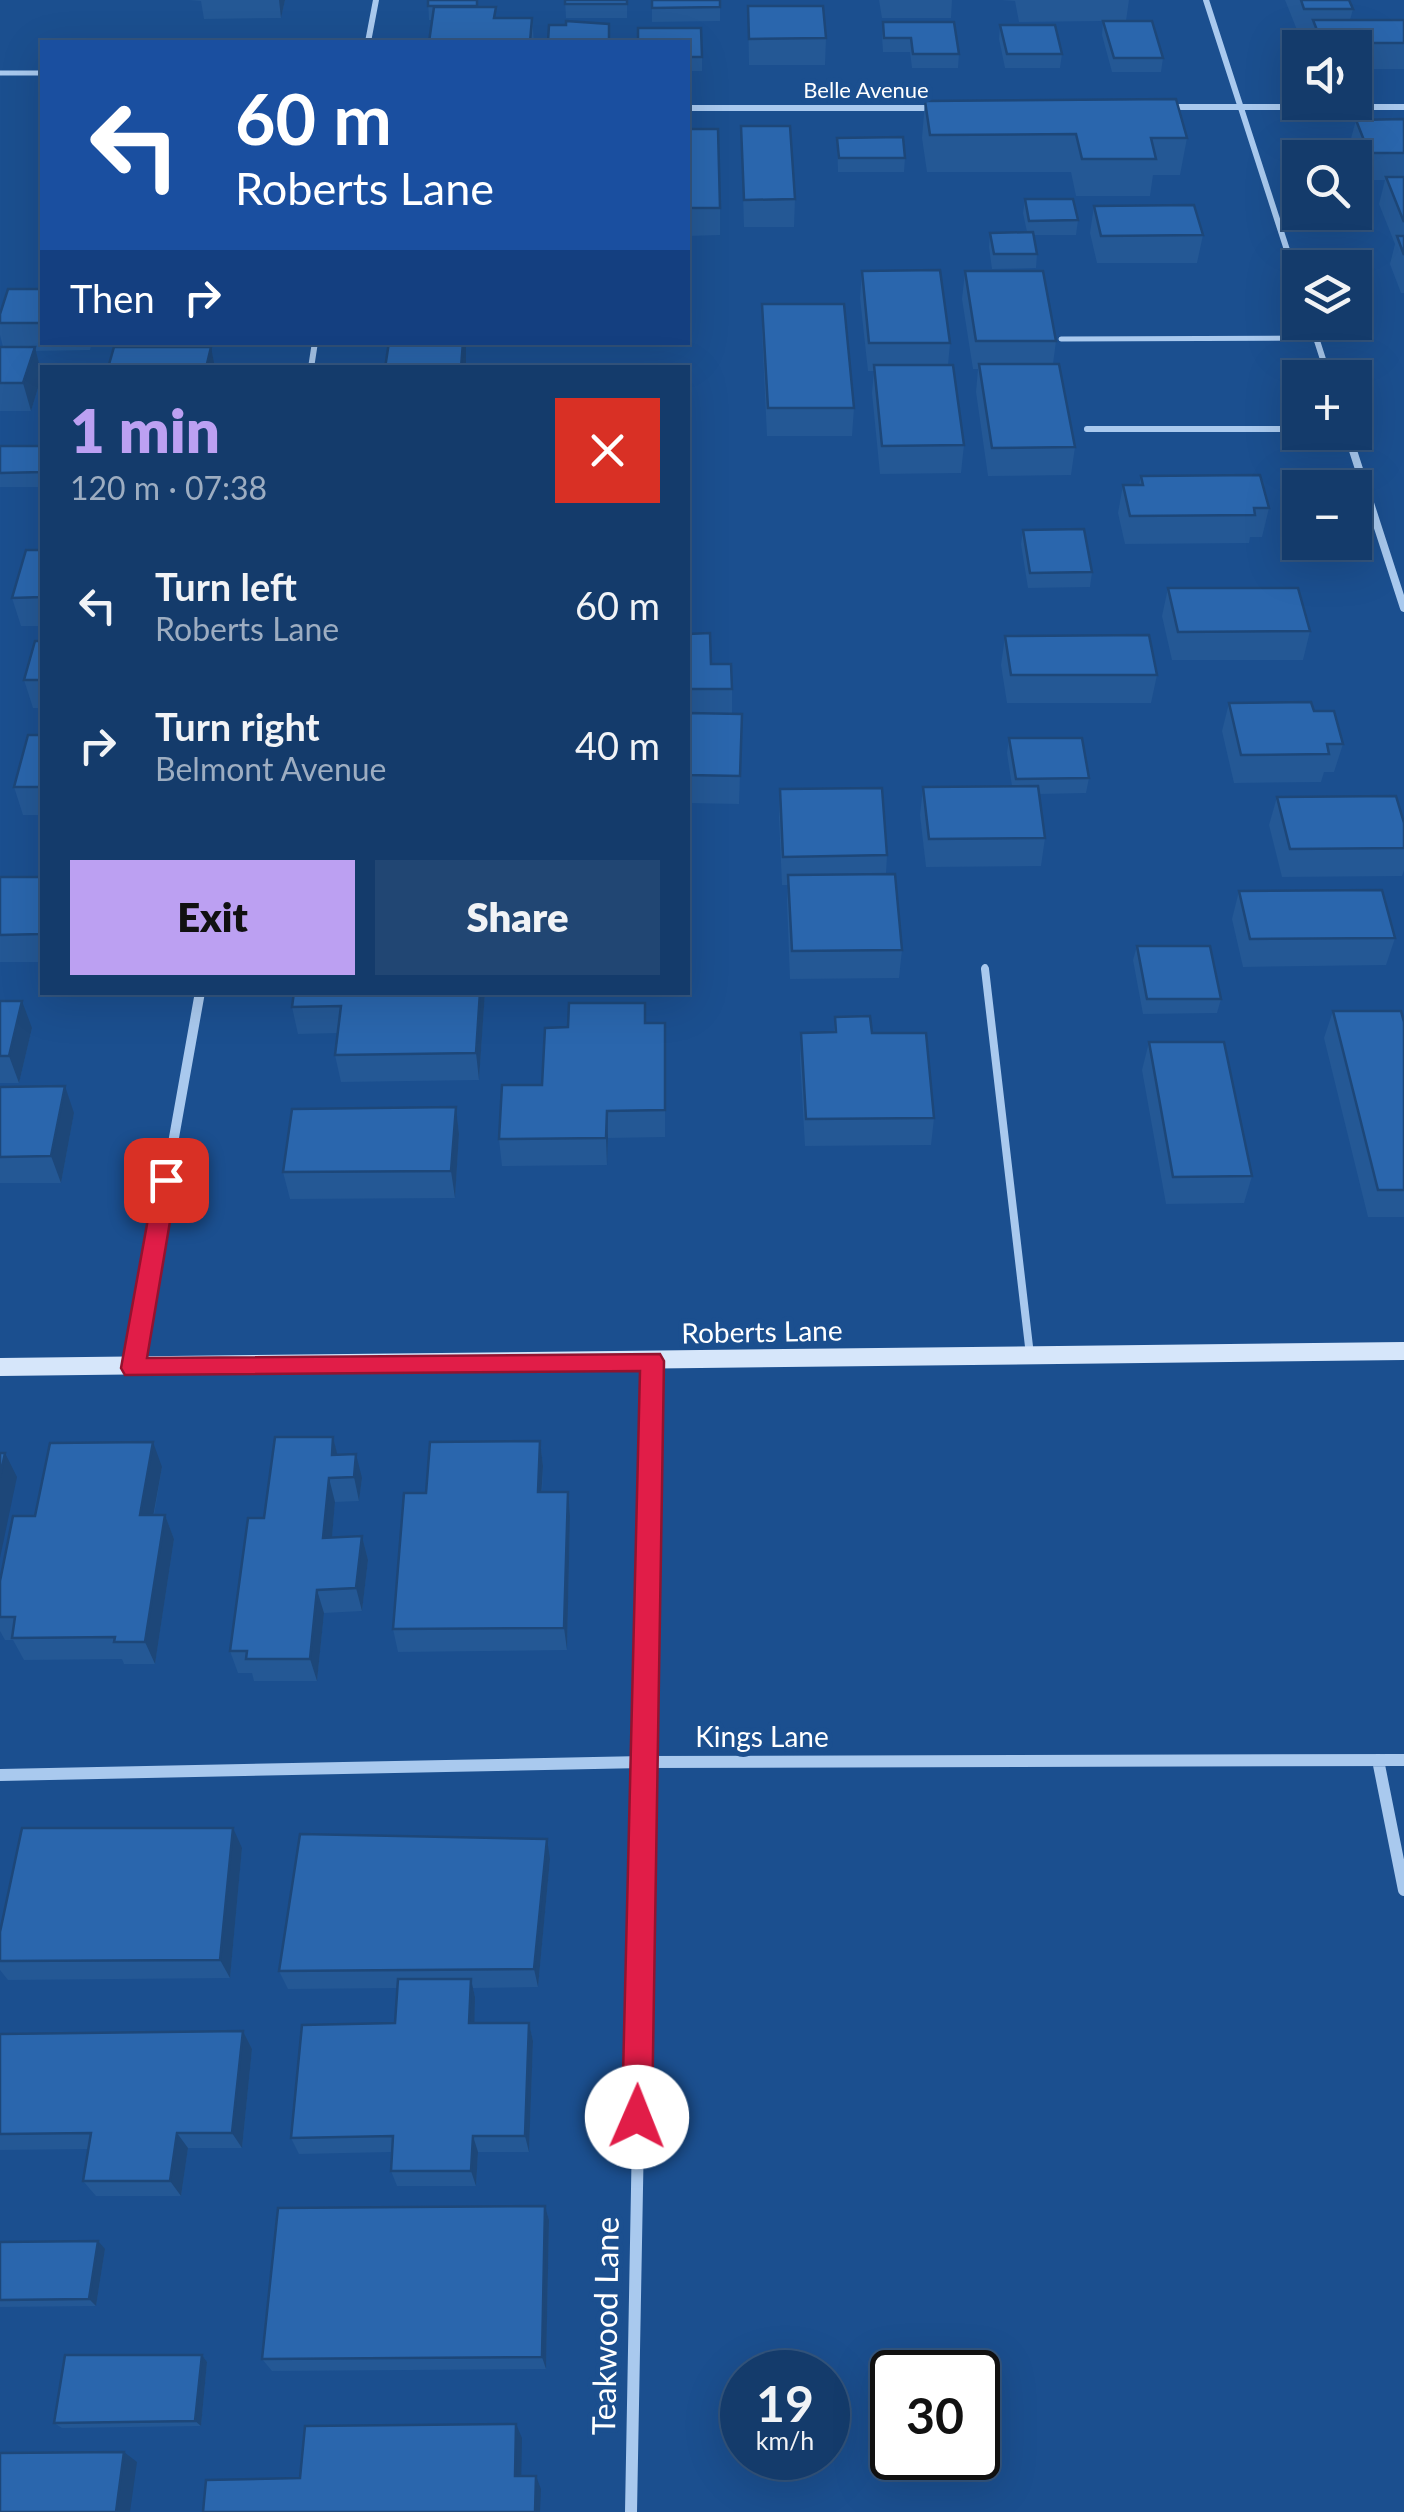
<!DOCTYPE html>
<html lang="en">
<head>
<meta charset="utf-8">
<style>
	:root { --surface:#143b6b; --page:#214673; --text:#f1f3f6; --muted:#9dadc1; --line:#33557e; --accent:#bca0f2 }
	body { margin:0; font-family:Lato,sans-serif; background:var(--page); color:var(--text); height:100vh; display:flex; flex-direction:column; font-size:38px; white-space:nowrap }
	* { box-sizing:border-box; margin:0 }
	p { font-size:32px; color:var(--muted) }
	.icon { flex:none; width:55px; height:55px; fill:none; stroke:currentColor; stroke-width:2; stroke-linecap:round; stroke-linejoin:round }
	.map { position:relative; flex:1; overflow:hidden }
	.sheet { position:absolute; left:40px; top:365px; width:650px; height:630px; display:flex; flex-direction:column; background:var(--surface); border-radius:0px; box-shadow:0 10px 40px #0002,0 0 0 2px var(--line) }
	.sheet>* { flex:none }
	.top-card { position:absolute; left:40px; top:40px; width:650px; height:305px; border-radius:0px; box-shadow:0 10px 40px #0002,0 0 0 2px var(--line); background:#1a4fa0; color:#fff; overflow:hidden }
	.tools { position:absolute; left:1282px; top:30px; display:grid; gap:20px }
	.tools a { display:grid; place-items:center; width:90px; height:90px; border-radius:0px; background:var(--surface); box-shadow:0 10px 40px #0002,0 0 0 2px var(--line); font-size:50px }
	.speed { position:absolute; left:720px; top:2350px; display:flex; gap:20px; font-size:50px; font-weight:700; text-align:center }
	.speed>* { display:grid; place-content:center; width:130px; height:130px; border-radius:50%; background:var(--surface); box-shadow:0 10px 40px #0002,0 0 0 2px var(--line); line-height:1 }
	.speed small { font-size:25px; font-weight:400 }
	.speed .limit { border:5px solid #111; border-radius:15px; background:#fff; color:#111 }
	.pin { position:absolute; display:grid; place-items:center; width:85px; height:85px; color:#fff; margin:-42px; border-radius:20px; box-shadow:0 5px 15px #0006 }
	.me { position:absolute; width:110px; margin:-55px; rotate:1deg; stroke-linejoin:round; filter:drop-shadow(0 0 8px #0008) }
	.turn { display:flex; align-items:center; gap:35px; height:210px; padding:0 30px; font-size:45px }
	.turn .icon { width:130px; height:130px; stroke-width:2.5 }
	.turn b { display:block; font-size:70px; line-height:85px }
	.then { display:flex; align-items:center; height:95px; padding:0 30px; background:#0003; gap:20px; font-size:38px }
	.round { display:grid; place-items:center; flex:none; width:105px; height:105px; border-radius:0px; background:var(--page) }
	.head { display:flex; align-items:center; justify-content:space-between; height:170px; padding:0 30px }
	h1 { font-size:60px; font-weight:800; line-height:75px; color:var(--accent) }
	.button { display:flex; gap:20px; margin-top:auto; padding:20px 30px }
	.button a { flex:1; height:115px; border-radius:0px; background:var(--accent); color:#111; font-size:40px; font-weight:800; line-height:115px; text-align:center }
	.button a+a { background:var(--page); color:var(--text) }
	ul { padding:0; list-style:none }
	li { display:flex; align-items:center; gap:30px; height:140px; padding:0 30px }
	li div { flex:1 }
	li b { display:block; font-size:38px }
	li em { font-style:normal }
	.map>svg:first-child { display:block }
	.lines { fill:none; stroke-linecap:round; stroke-linejoin:round }
	.service-far2 { stroke:#a9c9ee; stroke-width:5 }
	.service-far1 { stroke:#a9c9ee; stroke-width:6 }
	.service { stroke:#a9c9ee; stroke-width:8 }
	.minor-far3 { stroke:#a9c9ee; stroke-width:6 }
	.minor-far2 { stroke:#a9c9ee; stroke-width:8 }
	.minor-far1 { stroke:#a9c9ee; stroke-width:10 }
	.minor { stroke:#a9c9ee; stroke-width:12 }
	.secondary { fill:#d6e6fa; fill-rule:evenodd }
	.wall { fill:#245895 }
	.shaded-wall { fill:#1d4779 }
	.building { fill:#2a66ad; stroke:#1d4779; stroke-width:2.5 }
	.route { fill:#e11d48; stroke:#92132f; stroke-width:2.5 }
	.labels { text-anchor:middle; stroke-width:10; stroke-linejoin:round; paint-order:stroke }
	.far-street-label { font-size:22px; fill:#fff; stroke:#1b4f8f }
	.street-label { font-size:28px; fill:#fff; stroke:#1b4f8f }
	.near-street-label { font-size:32px; fill:#fff; stroke:#1b4f8f }
</style>
</head>
<body>
<div class="map">
<svg width="1404" height="2512" viewBox="0 0 1404 2512">
	<rect width="100%" height="100%" fill="#1b4f8f"/>
	<g class="lines">
		<path class="service-far2" d="M 0,73 L 42,73
			M 1061,339 L 1315,338
			M 1087,429 L 1300,429"/>
		<path class="service-far1" d="M 1087,429 L 1300,429
			M 985,967 L 986,972"/>
		<path class="service" d="M 985,969 L 1030,1355"/>
		<path class="minor-far3" d="M 1206,0 L 1300,290
			M 368,42 L 376,0
			M 1165,107 L 1404,107
			M 688,108 L 938,108
			M 1311,322 L 1329,378
			M 311,368 L 315,342"/>
		<path class="minor-far2" d="M 1347,432 L 1404,608"/>
		<path class="minor-far1" d="M 133,1367 L 200,992
			M 647,1654 L 652,1361"/>
		<path class="minor" d="M 1378,1760 L 1404,1890
			M 0,1775 L 643,1762 L 1404,1760
			M 631,2512 L 647,1651"/>
		<path class="secondary" d="M 1404,1342 L 1404,1360 L 0,1376 L 0,1358 Z"/>
	</g>
	<path class="wall" d="M 189,0 L 285,0 L 281,18 L 204,19 L 201,1 Z
		M 428,0 L 479,7 L 496,18 L 532,18 L 534,42 L 429,42 L 432,20 L 429,20 Z
		M 565,0 L 627,0 L 627,18 L 566,18 Z
		M 652,0 L 720,0 L 720,21 L 652,22 Z
		M 879,0 L 952,0 L 951,18 L 882,18 Z
		M 1001,0 L 1129,0 L 1126,21 L 1163,58 L 1161,72 L 1112,72 L 1102,35 L 1103,21 L 1019,22 L 1015,1 Z
		M 1285,0 L 1349,0 L 1353,9 L 1350,20 L 1404,20 L 1404,69 L 1355,69 L 1355,48 L 1308,48 L 1310,35 L 1299,35 Z
		M 748,6 L 826,38 L 825,65 L 749,65 Z
		M 883,22 L 959,54 L 958,68 L 912,68 L 910,52 L 883,52 L 882,36 Z
		M 1000,25 L 1062,54 L 1060,68 L 1005,68 L 999,39 Z
		M 688,42 L 702,57 L 702,71 L 688,71 Z
		M 925,101 L 1187,138 L 1180,175 L 1153,175 L 1150,196 L 1076,196 L 1071,172 L 927,172 L 922,138 Z
		M 1404,119 L 1404,293 L 1401,293 L 1390,264 L 1395,244 L 1379,204 L 1385,180 L 1362,180 L 1355,158 L 1349,146 L 1356,120 Z
		M 741,126 L 795,199 L 794,227 L 744,227 Z
		M 688,129 L 720,208 L 720,235 L 688,236 Z
		M 837,138 L 905,158 L 904,172 L 838,172 Z
		M 1025,199 L 1078,220 L 1076,235 L 1034,235 L 1037,254 L 1036,268 L 992,269 L 989,247 L 990,233 L 1027,232 L 1023,213 Z
		M 1094,206 L 1203,235 L 1197,263 L 1097,263 L 1090,233 Z
		M 862,271 L 950,343 L 948,365 L 964,445 L 961,473 L 880,474 L 872,393 L 874,371 L 868,371 L 860,298 Z
		M 965,271 L 1056,341 L 1053,364 L 1075,447 L 1071,475 L 988,476 L 976,392 L 978,369 L 973,369 L 962,299 Z
		M 42,289 L 42,342 L 92,342 L 90,350 L 36,351 L 42,375 L 31,411 L 0,411 L 0,347 L 3,347 L 0,335 L 0,314 Z
		M 762,304 L 854,408 L 852,436 L 767,436 L 762,332 Z
		M 0,446 L 42,446 L 42,487 L 0,487 Z
		M 1141,476 L 1269,508 L 1262,537 L 1250,537 L 1249,543 L 1125,544 L 1118,513 L 1123,485 L 1139,485 Z
		M 1023,530 L 1092,572 L 1090,587 L 1028,588 L 1021,544 Z
		M 42,550 L 42,626 L 21,626 L 12,598 Z
		M 1168,588 L 1310,631 L 1303,660 L 1172,660 L 1162,616 Z
		M 688,634 L 732,689 L 732,714 L 742,714 L 739,804 L 688,803 Z
		M 1005,636 L 1157,675 L 1151,703 L 1007,703 L 1001,665 Z
		M 42,641 L 42,708 L 33,708 L 24,680 Z
		M 1229,703 L 1314,711 L 1343,744 L 1334,772 L 1324,772 L 1321,782 L 1234,783 L 1222,731 Z
		M 42,735 L 42,815 L 23,815 L 14,787 Z
		M 1009,738 L 1089,778 L 1086,793 L 1039,794 L 1045,838 L 1041,866 L 926,867 L 920,815 L 923,787 L 1012,786 L 1007,753 Z
		M 780,789 L 887,855 L 886,874 L 902,950 L 899,978 L 790,979 L 787,903 L 788,885 L 782,885 L 779,817 Z
		M 1277,797 L 1404,848 L 1404,870 L 1402,876 L 1282,877 L 1269,825 Z
		M 0,877 L 42,877 L 42,962 L 0,962 Z
		M 1239,891 L 1395,938 L 1386,965 L 1243,967 L 1232,919 Z
		M 1137,946 L 1221,999 L 1217,1013 L 1143,1014 L 1133,960 Z
		M 485,992 L 479,1080 L 341,1082 L 335,1055 L 338,1033 L 298,1034 L 292,1007 Z
		M 0,1001 L 32,1028 L 19,1083 L 0,1083 Z
		M 645,1003 L 646,1023 L 665,1023 L 665,1137 L 608,1138 L 607,1165 L 502,1166 L 499,1139 L 542,1085 L 568,1027 Z
		M 1333,1011 L 1404,1022 L 1404,1217 L 1368,1217 L 1324,1038 Z
		M 835,1017 L 872,1033 L 934,1118 L 931,1145 L 805,1146 L 800,1060 L 801,1033 L 834,1032 Z
		M 1149,1042 L 1252,1176 L 1244,1203 L 1166,1204 L 1142,1070 Z
		M 0,1087 L 74,1113 L 61,1183 L 0,1183 Z
		M 456,1107 L 459,1134 L 455,1198 L 290,1199 L 283,1172 Z
		M 333,1437 L 337,1455 L 362,1478 L 359,1501 L 335,1502 L 332,1537 L 362,1536 L 368,1560 L 362,1611 L 324,1613 L 317,1681 L 254,1681 L 252,1673 L 238,1673 L 230,1651 L 264,1518 Z
		M 540,1441 L 543,1466 L 542,1492 L 568,1492 L 570,1516 L 567,1650 L 398,1652 L 393,1629 L 426,1493 Z
		M 162,1467 L 154,1515 L 165,1515 L 174,1539 L 155,1664 L 124,1664 L 122,1659 L 24,1660 L 13,1640 L 5,1640 L 0,1631 L 0,1581 L 35,1516 Z
		M 242,1848 L 230,1978 L 8,1980 L 0,1970 L 0,1932 Z
		M 550,1859 L 538,1987 L 473,1988 L 475,1997 L 474,2023 L 529,2023 L 533,2041 L 529,2152 L 478,2152 L 476,2186 L 397,2186 L 391,2171 L 392,2152 L 299,2154 L 291,2138 L 395,2023 L 398,1988 L 288,1989 L 279,1971 Z
		M 243,2031 L 252,2049 L 242,2148 L 188,2148 L 181,2196 L 96,2196 L 83,2181 L 88,2149 L 0,2150 L 0,2034 Z
		M 545,2206 L 549,2220 L 546,2369 L 272,2371 L 262,2359 Z
		M 0,2242 L 105,2249 L 96,2306 L 0,2307 Z
		M 202,2355 L 207,2362 L 201,2426 L 62,2428 L 54,2423 Z"/>
	<path class="shaded-wall" d="M 279,0 L 285,0 L 281,18 Z
		M 463,342 L 466,342 L 466,368 L 461,368 Z
		M 35,347 L 42,375 L 31,411 L 23,383 Z
		M 211,347 L 215,368 L 206,368 Z
		M 480,992 L 485,992 L 479,1080 L 476,1053 Z
		M 22,1001 L 32,1028 L 19,1083 L 9,1056 Z
		M 65,1086 L 74,1113 L 61,1183 L 51,1156 Z
		M 456,1107 L 459,1134 L 455,1198 L 451,1171 Z
		M 607,1111 L 608,1138 L 607,1165 L 606,1138 Z
		M 333,1437 L 339,1461 L 338,1479 L 332,1455 Z
		M 540,1441 L 543,1466 L 540,1516 L 538,1492 Z
		M 153,1442 L 162,1467 L 149,1539 L 140,1515 Z
		M 5,1453 L 17,1477 L 0,1558 L 0,1477 Z
		M 356,1454 L 362,1478 L 359,1501 L 354,1477 Z
		M 329,1478 L 335,1502 L 330,1561 L 323,1538 Z
		M 568,1492 L 570,1516 L 567,1650 L 564,1628 Z
		M 165,1515 L 174,1539 L 155,1664 L 145,1642 Z
		M 362,1536 L 368,1560 L 362,1611 L 356,1588 Z
		M 317,1590 L 324,1613 L 317,1681 L 310,1659 Z
		M 233,1828 L 242,1848 L 230,1978 L 220,1960 Z
		M 547,1839 L 550,1859 L 538,1987 L 534,1969 Z
		M 471,1979 L 475,1997 L 474,2041 L 469,2023 Z
		M 529,2023 L 533,2041 L 529,2152 L 525,2136 Z
		M 243,2031 L 252,2049 L 242,2148 L 232,2133 Z
		M 177,2133 L 188,2148 L 181,2196 L 170,2181 Z
		M 473,2136 L 478,2152 L 476,2186 L 471,2171 Z
		M 545,2206 L 549,2220 L 546,2369 L 542,2357 Z
		M 98,2241 L 105,2249 L 96,2306 L 89,2299 Z
		M 202,2355 L 207,2362 L 201,2426 L 195,2421 Z
		M 516,2424 L 522,2438 L 521,2489 L 515,2476 Z
		M 124,2452 L 137,2462 L 130,2512 L 116,2512 Z
		M 536,2476 L 541,2489 L 540,2512 L 535,2512 Z"/>
	<path class="building" d="M 428,0 L 477,0 L 477,6 L 428,6 Z
		M 565,0 L 627,0 L 627,4 L 565,4 Z
		M 652,0 L 720,0 L 720,7 L 652,8 Z
		M 1301,0 L 1349,0 L 1353,9 L 1304,9 Z
		M 748,6 L 823,6 L 826,38 L 749,39 Z
		M 434,7 L 496,7 L 494,18 L 532,18 L 530,42 L 429,42 Z
		M 1313,20 L 1404,20 L 1404,43 L 1322,43 Z
		M 566,21 L 609,24 L 609,42 L 548,42 L 549,25 L 566,25 Z
		M 1103,21 L 1152,21 L 1163,58 L 1114,58 Z
		M 883,22 L 954,22 L 959,54 L 913,54 L 911,38 L 884,38 Z
		M 1000,25 L 1055,25 L 1062,54 L 1007,54 Z
		M 638,28 L 701,28 L 702,57 L 688,57 L 688,42 L 638,42 Z
		M 1176,99 L 1187,138 L 1151,138 L 1156,159 L 1082,159 L 1076,134 L 930,135 L 925,101 Z
		M 1404,119 L 1404,153 L 1369,153 L 1356,120 Z
		M 741,126 L 790,126 L 795,199 L 744,200 Z
		M 688,129 L 718,129 L 720,208 L 688,208 Z
		M 903,137 L 905,158 L 839,158 L 837,138 Z
		M 1386,177 L 1404,177 L 1404,222 Z
		M 1025,199 L 1073,199 L 1078,220 L 1029,221 Z
		M 1194,205 L 1203,235 L 1101,236 L 1094,206 Z
		M 1033,232 L 1037,254 L 994,254 L 990,233 Z
		M 1397,236 L 1404,236 L 1404,255 Z
		M 940,270 L 950,343 L 869,343 L 862,271 Z
		M 965,271 L 1043,271 L 1056,341 L 976,341 Z
		M 8,289 L 42,289 L 42,323 L 0,323 L 0,314 Z
		M 762,304 L 844,304 L 854,408 L 768,408 Z
		M 389,342 L 463,342 L 461,368 L 385,368 Z
		M 0,347 L 35,347 L 23,383 L 0,383 Z
		M 114,347 L 211,347 L 206,368 L 108,368 Z
		M 979,364 L 1059,364 L 1075,447 L 992,448 Z
		M 874,365 L 953,365 L 964,445 L 882,446 Z
		M 0,446 L 42,446 L 42,472 L 0,473 Z
		M 1260,475 L 1269,508 L 1254,508 L 1255,515 L 1130,516 L 1123,485 L 1143,485 L 1141,476 Z
		M 1084,529 L 1092,572 L 1030,573 L 1023,530 Z
		M 26,550 L 42,550 L 42,597 L 12,598 Z
		M 1168,588 L 1298,588 L 1310,631 L 1178,632 Z
		M 710,633 L 711,664 L 731,664 L 732,689 L 688,689 L 688,634 Z
		M 1149,635 L 1157,675 L 1011,675 L 1005,636 Z
		M 35,641 L 42,641 L 42,680 L 24,680 Z
		M 1311,702 L 1314,711 L 1334,711 L 1343,744 L 1327,744 L 1329,754 L 1241,755 L 1229,703 Z
		M 688,713 L 742,714 L 740,776 L 688,775 Z
		M 28,735 L 42,735 L 42,787 L 14,787 Z
		M 1009,738 L 1082,738 L 1089,778 L 1016,779 Z
		M 1038,786 L 1045,838 L 929,839 L 923,787 Z
		M 882,788 L 887,855 L 783,857 L 780,789 Z
		M 1396,796 L 1404,823 L 1404,848 L 1290,849 L 1277,797 Z
		M 895,874 L 902,950 L 792,951 L 788,875 Z
		M 0,877 L 42,877 L 42,923 L 40,934 L 0,935 Z
		M 1382,890 L 1395,938 L 1250,939 L 1239,891 Z
		M 1137,946 L 1210,946 L 1221,999 L 1147,999 Z
		M 294,992 L 480,992 L 476,1053 L 335,1055 L 341,1006 L 292,1007 Z
		M 0,1001 L 22,1001 L 9,1056 L 0,1056 Z
		M 569,1003 L 645,1003 L 645,1023 L 665,1023 L 665,1110 L 607,1111 L 606,1138 L 499,1139 L 502,1085 L 542,1085 L 545,1028 L 568,1027 Z
		M 1333,1011 L 1401,1011 L 1404,1022 L 1404,1190 L 1378,1190 Z
		M 870,1016 L 872,1033 L 926,1033 L 934,1118 L 806,1119 L 801,1033 L 836,1032 L 835,1017 Z
		M 1149,1042 L 1224,1042 L 1252,1176 L 1173,1177 Z
		M 65,1086 L 51,1156 L 0,1157 L 0,1087 Z
		M 456,1107 L 451,1171 L 283,1172 L 292,1109 Z
		M 275,1437 L 333,1437 L 332,1455 L 356,1454 L 354,1477 L 329,1478 L 323,1538 L 362,1536 L 356,1588 L 317,1590 L 310,1659 L 246,1659 L 247,1651 L 230,1651 L 248,1518 L 264,1518 Z
		M 540,1441 L 538,1492 L 568,1492 L 564,1628 L 393,1629 L 404,1493 L 426,1493 L 430,1442 Z
		M 153,1442 L 140,1515 L 165,1515 L 145,1642 L 114,1642 L 115,1637 L 12,1638 L 15,1617 L 0,1617 L 0,1581 L 13,1516 L 35,1516 L 50,1443 Z
		M 0,1453 L 5,1453 L 0,1477 Z
		M 22,1828 L 233,1828 L 220,1960 L 0,1961 L 0,1932 Z
		M 300,1834 L 547,1839 L 534,1969 L 279,1971 Z
		M 398,1979 L 471,1979 L 469,2023 L 529,2023 L 525,2136 L 473,2136 L 471,2171 L 391,2171 L 393,2136 L 291,2138 L 302,2025 L 395,2023 Z
		M 243,2031 L 232,2133 L 177,2133 L 170,2181 L 83,2181 L 91,2133 L 0,2134 L 0,2034 Z
		M 545,2206 L 542,2357 L 262,2359 L 278,2208 Z
		M 98,2241 L 89,2299 L 0,2300 L 0,2242 Z
		M 65,2355 L 202,2355 L 195,2421 L 54,2423 Z
		M 516,2424 L 515,2476 L 536,2476 L 535,2512 L 203,2512 L 206,2480 L 300,2478 L 305,2426 Z
		M 124,2452 L 116,2512 L 0,2512 L 0,2453 Z"/>
	<path class="route" d="M 166,1172 L 177,1180 L 147,1358 L 660,1354 L 664,1361 L 652,2117 L 647,2128 L 637,2132 L 627,2128 L 622,2117 L 640,1371 L 125,1375 L 121,1368 L 155,1180 Z"/>
	<g class="labels">
		<g class="far-street-label">
			<text x="866" y="98">Belle Avenue</text>
		</g>
		<g class="street-label">
			<text transform="translate(762 1332) rotate(-1)" y="10">Roberts Lane</text>
			<text x="762" y="1747">Kings Lane</text>
		</g>
		<g class="near-street-label">
			<text transform="translate(606 2326) rotate(-89)" y="11">Teakwood Lane</text>
		</g>
	</g>
</svg>
<div class="tools">
<a><svg class="icon" aria-label="sound" viewBox="0 0 24 24"><path d="M4 9h4l5-4v14l-5-4H4zM17 9q2 3 0 6"/></svg></a>
<a><svg class="icon" aria-label="search" viewBox="0 0 24 24"><circle cx="10" cy="10" r="6"/><path d="M15 15l6 6"/></svg></a>
<a><svg class="icon" aria-label="layers" viewBox="0 0 24 24"><path d="M12 4l9 5-9 5-9-5zM3 14l9 5 9-5"/></svg></a>
<a>+</a>
<a>−</a>
</div>
<div class="speed"><div>19<small>km/h</small></div><div class="limit">30</div></div>
<div class="pin" style="left:166px;top:1180px;background:#d93025"><svg class="icon" aria-label="arrive" viewBox="0 0 24 24"><path d="M6 21V4h12l-3 4 3 4H6"/></svg></div>
<svg class="me" style="left:637px;top:2117px" viewBox="-20 -20 40 40"><circle r="19" fill="#fff"/><path d="M0-13L10 11 0 6-10 11z" fill="#e11d48"/></svg>
<div class="top-card">
<div class="turn"><svg class="icon" aria-label="left" viewBox="0 0 24 24"><path d="M17 20v-9H6M10 6l-5 5 5 5"/></svg><div><b>60 m</b>Roberts Lane</div></div>
<div class="then">Then<svg class="icon" aria-label="right" viewBox="0 0 24 24"><path d="M7 20v-9h11M14 6l5 5-5 5"/></svg></div>
</div>
<section class="sheet">
<div class="head"><div><h1>1 min</h1><p>120 m · 07:38</p></div><a class="round" style="background:#d93025;color:#fff"><svg class="icon" aria-label="close" viewBox="0 0 24 24"><path d="M6 6l12 12M18 6L6 18"/></svg></a></div>
<ul>
<li><svg class="icon" aria-label="left" viewBox="0 0 24 24"><path d="M17 20v-9H6M10 6l-5 5 5 5"/></svg><div><b>Turn left</b><p>Roberts Lane</p></div><em>60 m</em></li>
<li><svg class="icon" aria-label="right" viewBox="0 0 24 24"><path d="M7 20v-9h11M14 6l5 5-5 5"/></svg><div><b>Turn right</b><p>Belmont Avenue</p></div><em>40 m</em></li>
</ul>
<div class="button"><a>Exit</a><a>Share</a></div>
</section>
</div>
</body>
</html>
